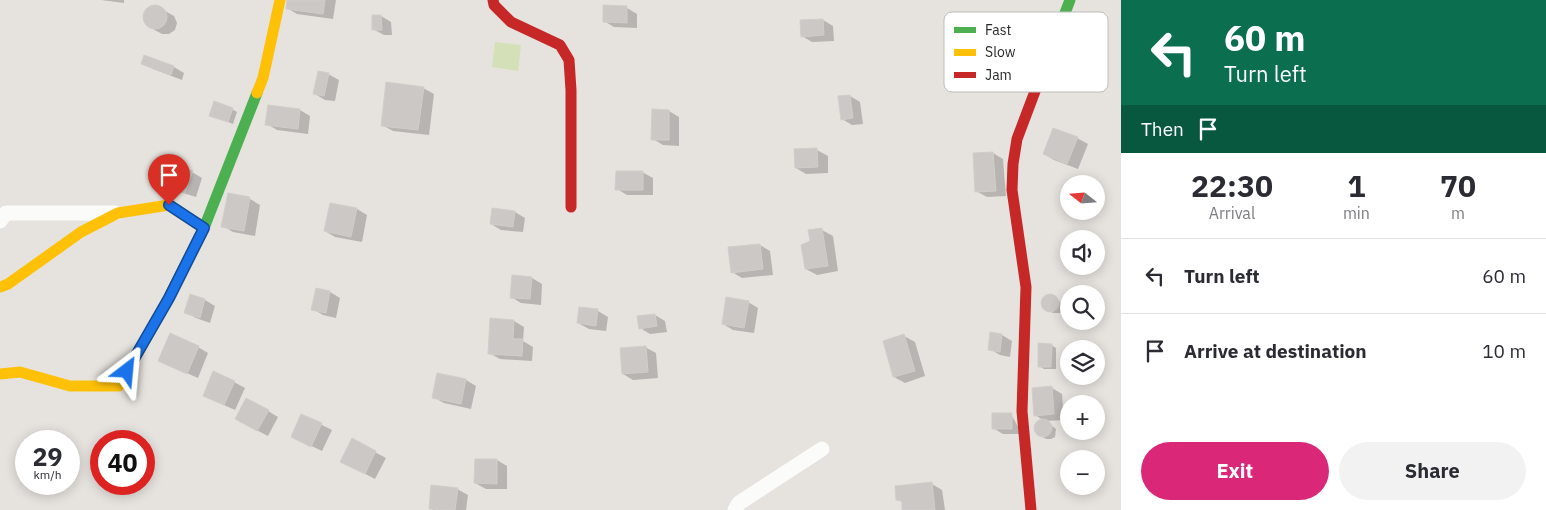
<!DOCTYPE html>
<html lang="en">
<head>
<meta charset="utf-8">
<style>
	:root { --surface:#fff; --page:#f2f2f3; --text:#2b2b33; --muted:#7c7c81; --line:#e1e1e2; --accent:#db2777 }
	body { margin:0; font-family:"IBM Plex Sans",sans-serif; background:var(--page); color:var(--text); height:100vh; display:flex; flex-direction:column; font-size:19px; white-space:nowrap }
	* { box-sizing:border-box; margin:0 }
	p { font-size:16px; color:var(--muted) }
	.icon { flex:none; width:28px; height:28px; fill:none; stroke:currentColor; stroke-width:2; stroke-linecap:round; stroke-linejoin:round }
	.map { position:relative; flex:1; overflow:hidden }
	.drawer { display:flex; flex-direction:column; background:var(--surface); width:425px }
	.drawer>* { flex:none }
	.guide { background:#0b6e4f; color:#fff; overflow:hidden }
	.needle { width:32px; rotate:287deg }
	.buttons { position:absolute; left:1060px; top:175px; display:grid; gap:10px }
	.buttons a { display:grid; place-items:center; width:45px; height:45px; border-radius:50%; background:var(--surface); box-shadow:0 2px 12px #0003; font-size:25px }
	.speed { position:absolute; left:15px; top:430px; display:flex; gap:10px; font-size:25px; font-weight:700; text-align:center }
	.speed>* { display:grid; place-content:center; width:65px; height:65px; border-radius:50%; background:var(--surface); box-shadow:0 2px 12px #0003; line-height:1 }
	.speed small { font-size:12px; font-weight:400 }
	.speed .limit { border:8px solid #d22; background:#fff; color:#111 }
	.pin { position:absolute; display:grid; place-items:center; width:42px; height:42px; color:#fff; margin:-51px -21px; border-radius:50% 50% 50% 0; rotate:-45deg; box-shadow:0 0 5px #0007 }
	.pin .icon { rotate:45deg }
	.me { position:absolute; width:55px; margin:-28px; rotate:29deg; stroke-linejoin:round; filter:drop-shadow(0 0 4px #0008) }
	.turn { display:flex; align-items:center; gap:18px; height:105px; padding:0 20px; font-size:22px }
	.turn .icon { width:65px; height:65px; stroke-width:2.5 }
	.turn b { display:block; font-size:35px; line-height:42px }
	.then { display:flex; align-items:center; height:48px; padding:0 20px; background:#0003; gap:10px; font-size:19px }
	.eta { display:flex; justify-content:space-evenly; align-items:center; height:85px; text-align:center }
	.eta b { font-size:30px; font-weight:700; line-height:35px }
	.primary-button { display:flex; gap:10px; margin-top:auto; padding:10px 20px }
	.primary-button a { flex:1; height:58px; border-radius:30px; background:var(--accent); color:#fff; font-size:20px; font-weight:700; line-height:58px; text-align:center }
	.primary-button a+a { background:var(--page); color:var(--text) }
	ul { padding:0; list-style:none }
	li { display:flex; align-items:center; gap:15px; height:75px; padding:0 20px; border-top:1px solid var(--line) }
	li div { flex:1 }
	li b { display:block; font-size:19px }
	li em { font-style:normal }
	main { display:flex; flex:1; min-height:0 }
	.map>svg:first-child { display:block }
	.pitch { fill:#d4e1b8 }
	.shadow { fill:#0003 }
	.building { fill:#cbc8c5; stroke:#d1ceca }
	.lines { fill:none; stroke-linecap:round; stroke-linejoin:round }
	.street { stroke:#fbfbfa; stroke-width:15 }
	.fast { stroke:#4caf50; stroke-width:11 }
	.slow { stroke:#ffc107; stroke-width:11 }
	.jam { stroke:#c62828; stroke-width:11 }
	.route-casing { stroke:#114b97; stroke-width:12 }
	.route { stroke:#1a73e8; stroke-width:9 }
	.key { fill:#fff; stroke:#bebebe; stroke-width:1 }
	.key-label { font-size:14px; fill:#282828 }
</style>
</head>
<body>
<main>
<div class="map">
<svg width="1121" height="510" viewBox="0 0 1121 510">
	<rect width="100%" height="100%" fill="#e6e2de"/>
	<path class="pitch" d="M 495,42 L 521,45 L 518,71 L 492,67 Z"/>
	<path class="shadow" d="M 101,0 L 124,0 L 124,3 Z
		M 288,0 L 336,0 L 333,19 L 297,14 L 287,8 Z
		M 156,6 L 174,16 L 177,23 L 175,30 L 169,34 L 162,34 L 151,28 L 144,19 L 147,10 Z
		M 627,8 L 637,14 L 637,28 L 614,27 L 604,21 Z
		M 381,16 L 391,22 L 392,35 L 384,35 L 373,29 Z
		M 823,20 L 833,26 L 834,41 L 812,42 L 802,36 Z
		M 145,57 L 174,67 L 184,73 L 182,80 L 153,69 L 142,63 Z
		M 328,74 L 339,80 L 335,101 L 325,100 L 315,94 Z
		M 423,88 L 434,94 L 429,135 L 393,131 L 382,125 Z
		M 850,96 L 860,102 L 863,124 L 852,125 L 842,119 Z
		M 269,106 L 300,110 L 310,116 L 308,134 L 277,130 L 267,124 Z
		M 232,109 L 237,112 L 233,124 L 211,115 Z
		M 653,110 L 669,111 L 679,117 L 679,146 L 663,145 L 653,139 Z
		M 1077,138 L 1088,144 L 1078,169 L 1054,160 L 1044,154 Z
		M 795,150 L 817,150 L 828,156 L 828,173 L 806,174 L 796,168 Z
		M 993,153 L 1003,159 L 1006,196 L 987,197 L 976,191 Z
		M 192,172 L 202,178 L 196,197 L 170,189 L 160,183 Z
		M 642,172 L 653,178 L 653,195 L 627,195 L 617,189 Z
		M 229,195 L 250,199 L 260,205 L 255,236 L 233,232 L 223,226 Z
		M 330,204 L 357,209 L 367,215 L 362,242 L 335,237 L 325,231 Z
		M 515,212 L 525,218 L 523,232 L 501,230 L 491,224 Z
		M 822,230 L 833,236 L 838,271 L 817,275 L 806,269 L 811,242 L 810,231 Z
		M 760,245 L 770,251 L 773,275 L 742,278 L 732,272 Z
		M 532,278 L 542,284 L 541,305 L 521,303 L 511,297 Z
		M 317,289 L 330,292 L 340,298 L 336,318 L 323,315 L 313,309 Z
		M 191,296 L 205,300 L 215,306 L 210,323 L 196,318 L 185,312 Z
		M 1047,296 L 1052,296 L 1063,304 L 1063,309 L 1060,313 L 1053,313 L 1044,307 L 1044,299 Z
		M 748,302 L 758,308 L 754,333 L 733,330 L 723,324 Z
		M 580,308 L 598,311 L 608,317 L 606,331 L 589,329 L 578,323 Z
		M 655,315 L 665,321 L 667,332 L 650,334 L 640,328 Z
		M 514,321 L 524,327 L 523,341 L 533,347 L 532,361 L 500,359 L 489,353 Z
		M 1002,335 L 1012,341 L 1010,357 L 1000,355 L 990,349 Z
		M 904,336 L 915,342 L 925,376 L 905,383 L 894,377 Z
		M 1051,345 L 1056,348 L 1056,369 L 1044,369 L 1039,366 Z
		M 198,347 L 208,353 L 198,378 L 160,361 Z
		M 645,347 L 656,353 L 658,378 L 633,380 L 623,374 Z
		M 466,380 L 476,386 L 471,409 L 444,403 L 433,397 Z
		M 234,382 L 245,388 L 235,410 L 215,401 Z
		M 1052,388 L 1062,394 L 1064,420 L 1046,421 L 1056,429 L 1055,437 L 1051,439 L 1046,439 L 1036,432 L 1036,425 L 1043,420 L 1035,415 Z
		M 268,411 L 278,417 L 268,436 L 247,425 Z
		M 1011,414 L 1022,434 L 1003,434 L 993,428 Z
		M 302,415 L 332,430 L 322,451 L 303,442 Z
		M 352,440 L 386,458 L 375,479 L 352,467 Z
		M 497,460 L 507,466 L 507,489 L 486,489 L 475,483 Z
		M 932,484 L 942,490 L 945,510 L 904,510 L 903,503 L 898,499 Z
		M 457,489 L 468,495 L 466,510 L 434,510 L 430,508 Z"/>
	<path class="building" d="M 287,0 L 325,0 L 323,14 L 286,9 Z
		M143 17a12 12 0 1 1 24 0a12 12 0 1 1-24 0Z
		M 603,5 L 627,6 L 627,23 L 603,22 Z
		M 372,15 L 381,15 L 382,30 L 372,30 Z
		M 823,19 L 824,35 L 801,37 L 800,20 Z
		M 144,55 L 174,66 L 171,75 L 141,64 Z
		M 318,71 L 329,73 L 324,96 L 313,94 Z
		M 386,82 L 424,87 L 418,130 L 381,126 Z
		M 850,95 L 853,118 L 841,120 L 838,96 Z
		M 214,101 L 233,108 L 228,122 L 209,116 Z
		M 268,105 L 300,109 L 298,129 L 265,125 Z
		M 652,109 L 669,110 L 669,140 L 651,140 Z
		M 1053,128 L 1078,137 L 1067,164 L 1043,154 Z
		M 817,148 L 818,167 L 795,168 L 794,149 Z
		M 993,152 L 996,191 L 975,192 L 973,153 Z
		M 166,162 L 193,171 L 185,193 L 159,183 Z
		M 616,171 L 643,171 L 643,190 L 615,190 Z
		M 228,193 L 250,197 L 244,231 L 221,227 Z
		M 330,203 L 357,208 L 351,237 L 324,231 Z
		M 492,208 L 515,211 L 513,227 L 490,224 Z
		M 822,228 L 828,266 L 805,269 L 801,245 L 810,241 L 808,230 Z
		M 760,244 L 763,269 L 731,273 L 728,247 Z
		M 512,275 L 532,277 L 530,299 L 510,298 Z
		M 316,288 L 330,291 L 326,313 L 311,310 Z
		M 190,294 L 205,299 L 200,318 L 184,313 Z
		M1041 303a9 9 0 1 1 18 0a9 9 0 1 1-18 0Z
		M 726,297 L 749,301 L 744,328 L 722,324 Z
		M 579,307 L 598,309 L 596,326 L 577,323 Z
		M 655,314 L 657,326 L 639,329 L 637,316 Z
		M 490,318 L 514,320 L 513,339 L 523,339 L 522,356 L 488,354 Z
		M 990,332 L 1002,334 L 1000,352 L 988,350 Z
		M 170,333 L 199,346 L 187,374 L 158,361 Z
		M 904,334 L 915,371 L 893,377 L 883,341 Z
		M 1038,343 L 1052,344 L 1051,367 L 1038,367 Z
		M 646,346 L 648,372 L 622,374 L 620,348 Z
		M 213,371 L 235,381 L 224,405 L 203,396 Z
		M 437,373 L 466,379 L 461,404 L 432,398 Z
		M 1052,386 L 1054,414 L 1034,416 L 1032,388 Z
		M 246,398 L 269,410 L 257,431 L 235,419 Z
		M 992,413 L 1012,413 L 1012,429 L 992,429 Z
		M 301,414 L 322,423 L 311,447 L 291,437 Z
		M1034 428a9 9 0 1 1 18 0a9 9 0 1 1-18 0Z
		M 352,438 L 376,451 L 365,474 L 340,462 Z
		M 475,459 L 497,459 L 497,484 L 474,483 Z
		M 932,482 L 935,510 L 902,510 L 902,501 L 896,500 L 895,486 Z
		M 431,485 L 458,488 L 455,510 L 429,509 Z"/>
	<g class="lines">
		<path class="street" d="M 0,221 L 6,213 L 115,213
			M 735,510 L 739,503 L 822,449"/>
		<path class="fast" d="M 1037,86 L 1070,0
			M 166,303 L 204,228 L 257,93"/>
		<path class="slow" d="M 257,93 L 263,78 L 280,0
			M 0,287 L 8,284 L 81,232 L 118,213 L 169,205 L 204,228
			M 0,374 L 20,372 L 70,386 L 119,386 L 166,303"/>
		<path class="jam" d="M 493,0 L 494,5 L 511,22 L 560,45 L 569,60 L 571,90 L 571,207
			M 1031,510 L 1022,411 L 1026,287 L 1012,190 L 1013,164 L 1017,139 L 1037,86"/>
	</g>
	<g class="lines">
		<g class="route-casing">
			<path id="route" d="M 127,371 L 169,298 L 204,228 L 169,205"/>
		</g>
		<use href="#route" class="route"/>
	</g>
	<rect x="944" y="12" width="164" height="80" rx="8" class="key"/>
	<rect x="954" y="27" width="22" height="6" fill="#4caf50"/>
	<rect x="954" y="49" width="22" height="7" fill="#ffc107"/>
	<rect x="954" y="72" width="22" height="6" fill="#c62828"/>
	<g class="key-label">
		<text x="985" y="35">Fast</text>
		<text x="985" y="57">Slow</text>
		<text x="985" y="80">Jam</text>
	</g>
</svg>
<div class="buttons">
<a><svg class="needle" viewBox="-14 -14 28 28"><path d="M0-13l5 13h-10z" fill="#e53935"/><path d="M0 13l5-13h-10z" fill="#7c7c81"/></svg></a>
<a><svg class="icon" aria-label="sound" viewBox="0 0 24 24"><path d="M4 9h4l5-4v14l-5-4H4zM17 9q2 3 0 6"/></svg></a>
<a><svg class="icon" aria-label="search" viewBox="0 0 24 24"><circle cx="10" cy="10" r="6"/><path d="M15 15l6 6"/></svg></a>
<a><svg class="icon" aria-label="layers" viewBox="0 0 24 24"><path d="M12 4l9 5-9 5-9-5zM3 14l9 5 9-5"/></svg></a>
<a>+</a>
<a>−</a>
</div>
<div class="speed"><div>29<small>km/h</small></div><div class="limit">40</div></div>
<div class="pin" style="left:169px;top:205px;background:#d93025"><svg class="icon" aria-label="arrive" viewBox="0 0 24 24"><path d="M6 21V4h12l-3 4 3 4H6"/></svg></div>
<svg class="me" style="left:127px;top:371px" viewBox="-20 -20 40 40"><path d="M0-17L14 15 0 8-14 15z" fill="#1a73e8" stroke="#fff" stroke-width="4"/></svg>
</div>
<section class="drawer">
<div class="guide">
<div class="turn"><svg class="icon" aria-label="left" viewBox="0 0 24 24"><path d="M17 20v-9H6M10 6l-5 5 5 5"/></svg><div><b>60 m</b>Turn left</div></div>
<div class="then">Then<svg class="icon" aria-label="arrive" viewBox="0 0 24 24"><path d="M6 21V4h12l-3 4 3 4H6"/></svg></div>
</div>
<div class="eta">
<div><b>22:30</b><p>Arrival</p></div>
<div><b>1</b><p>min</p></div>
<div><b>70</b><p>m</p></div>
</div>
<ul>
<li><svg class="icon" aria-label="left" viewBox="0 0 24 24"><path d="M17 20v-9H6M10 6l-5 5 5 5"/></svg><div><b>Turn left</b></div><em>60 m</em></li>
<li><svg class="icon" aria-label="arrive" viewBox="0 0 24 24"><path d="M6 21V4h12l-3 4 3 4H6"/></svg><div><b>Arrive at destination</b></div><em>10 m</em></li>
</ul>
<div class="primary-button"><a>Exit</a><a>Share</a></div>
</section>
</main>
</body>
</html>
